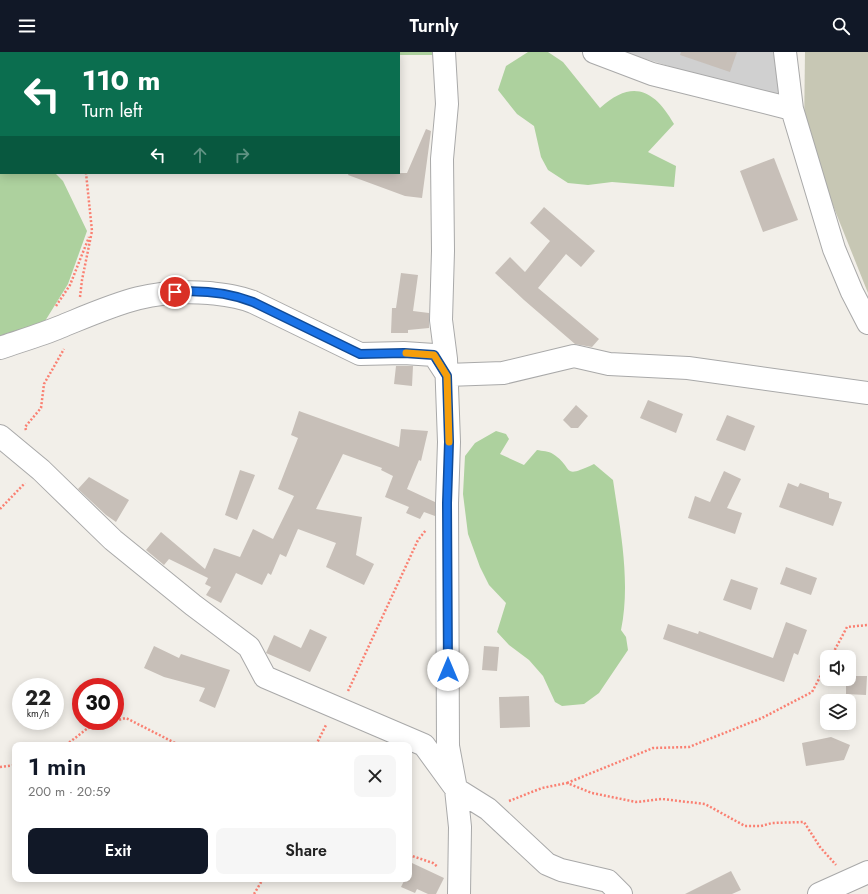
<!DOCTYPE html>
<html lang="en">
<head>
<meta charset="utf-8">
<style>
	:root { --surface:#fff; --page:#f6f6f6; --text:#222; --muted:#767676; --accent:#111827 }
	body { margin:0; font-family:Jost,sans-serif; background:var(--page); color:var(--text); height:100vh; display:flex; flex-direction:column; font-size:15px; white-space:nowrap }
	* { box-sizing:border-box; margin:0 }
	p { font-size:13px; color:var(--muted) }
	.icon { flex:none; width:22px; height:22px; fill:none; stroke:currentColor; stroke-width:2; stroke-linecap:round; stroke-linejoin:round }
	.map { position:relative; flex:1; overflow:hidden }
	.details { position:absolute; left:12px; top:690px; width:400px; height:140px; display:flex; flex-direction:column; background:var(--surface); border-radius:8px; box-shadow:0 2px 10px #0003 }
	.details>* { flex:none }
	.hud { position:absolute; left:0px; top:0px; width:400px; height:122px; box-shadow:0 2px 10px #0003; background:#0b6e4f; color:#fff; overflow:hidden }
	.tools { position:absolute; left:820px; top:598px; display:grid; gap:8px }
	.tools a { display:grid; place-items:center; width:36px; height:36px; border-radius:8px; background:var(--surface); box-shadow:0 2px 10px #0003; font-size:20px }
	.speed { position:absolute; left:12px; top:626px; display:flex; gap:8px; font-size:20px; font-weight:700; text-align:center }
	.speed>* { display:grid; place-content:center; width:52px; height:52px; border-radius:50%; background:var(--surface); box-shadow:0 2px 10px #0003; line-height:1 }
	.speed small { font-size:10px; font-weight:400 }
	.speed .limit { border:6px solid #d22; background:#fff; color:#111 }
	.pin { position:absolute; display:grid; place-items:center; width:34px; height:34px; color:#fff; margin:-17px; border:2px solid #fff; border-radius:50%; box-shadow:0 1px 4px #0007 }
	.me { position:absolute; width:44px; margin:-22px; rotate:0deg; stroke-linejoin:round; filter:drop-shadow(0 0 3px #0008) }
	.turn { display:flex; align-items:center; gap:14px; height:84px; padding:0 16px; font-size:18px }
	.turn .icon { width:52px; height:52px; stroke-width:2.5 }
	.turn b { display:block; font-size:28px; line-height:34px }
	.lanes { display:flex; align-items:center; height:38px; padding:0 16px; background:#0003; justify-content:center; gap:20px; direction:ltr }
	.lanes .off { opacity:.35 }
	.round { display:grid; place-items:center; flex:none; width:42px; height:42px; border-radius:8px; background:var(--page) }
	.summary { display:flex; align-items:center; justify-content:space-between; height:68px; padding:0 16px }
	h1 { font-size:24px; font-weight:600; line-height:30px; color:var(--accent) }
	.action { display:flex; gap:8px; margin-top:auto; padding:8px 16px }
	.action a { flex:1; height:46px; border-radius:8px; background:var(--accent); color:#fff; font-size:16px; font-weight:600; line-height:46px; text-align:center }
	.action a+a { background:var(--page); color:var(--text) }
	header { display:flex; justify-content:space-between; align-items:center; height:52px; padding:0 16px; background:var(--accent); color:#fff; font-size:18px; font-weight:600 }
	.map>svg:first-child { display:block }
	.religious { fill:#d0d0d0 }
	.construction { fill:#c7c7b4 }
	.forest { fill:#add19e }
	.building { fill:#c7bfb8 }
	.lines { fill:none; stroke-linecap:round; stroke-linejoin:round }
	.minor-casing { stroke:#a9a9a9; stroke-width:24 }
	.tertiary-casing { stroke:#a9a9a9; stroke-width:24 }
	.path { stroke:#fa8072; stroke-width:2.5; stroke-dasharray:2 2; stroke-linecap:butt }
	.minor { stroke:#fff; stroke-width:22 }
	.tertiary { stroke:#fff; stroke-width:22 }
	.route-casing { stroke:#114b97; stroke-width:10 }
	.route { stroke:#1a73e8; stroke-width:7 }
	.slow { stroke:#f59e0b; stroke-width:7 }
</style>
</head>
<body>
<header><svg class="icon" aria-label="menu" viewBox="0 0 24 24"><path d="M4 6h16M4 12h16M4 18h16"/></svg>Turnly<svg class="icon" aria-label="search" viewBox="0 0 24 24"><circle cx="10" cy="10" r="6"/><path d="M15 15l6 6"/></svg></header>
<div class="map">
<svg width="868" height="842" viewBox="0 0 868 842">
	<rect width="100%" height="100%" fill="#f2efe9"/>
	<path class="religious" d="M 623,0 L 778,0 L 783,49 Z"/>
	<path class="construction" d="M 805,0 L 868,0 L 868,241 L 804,81 Z"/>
	<path class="forest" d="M 98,0 L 436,0 L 436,3 L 399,3 L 399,1 Z
		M 528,0 L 548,0 L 563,10 L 600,56 C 632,27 654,37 674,72 L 648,100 L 676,114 L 674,135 L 612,130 L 588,133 L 568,131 L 548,118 L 541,105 L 534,74 L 517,62 L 498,38 L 506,14 Z
		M 0,48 L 1,121 L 55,121 L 63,129 L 87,179 L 68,232 L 37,282 L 0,295 Z
		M 496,379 L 506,382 L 509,387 L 500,402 L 524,413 L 537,398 C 542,399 549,399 553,402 C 575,416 560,428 594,412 L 613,428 C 620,476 631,530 621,578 L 626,585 L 628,598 L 599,641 L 584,652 L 562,654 L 555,650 L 543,624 L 529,608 L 509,593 L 497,580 L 506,551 L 489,533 L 480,515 L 468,482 L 463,442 L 465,404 L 475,391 Z"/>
	<path class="building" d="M 681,0 L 737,0 L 730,20 L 680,3 Z
		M 426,77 L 431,79 L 422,146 L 405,144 L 348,123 L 349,121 L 407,121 Z
		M 774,106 L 798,168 L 763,180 L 740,119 Z
		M 544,155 L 595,199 L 581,215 L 566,202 L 538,236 L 599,287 L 592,295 L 575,292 L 524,248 L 495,221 L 510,205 L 525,220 L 550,189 L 530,171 Z
		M 401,221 L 418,223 L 413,259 L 429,261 L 429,276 L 408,278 L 408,281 L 391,281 L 392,256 L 396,256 Z
		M 396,314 L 413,314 L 412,334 L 394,332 Z
		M 648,348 L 683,362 L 676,381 L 640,366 Z
		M 576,353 L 588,364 L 578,376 L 571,376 L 563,368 Z
		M 299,359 L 399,395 L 401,377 L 428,379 L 421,409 L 419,408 L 407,437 L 435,450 L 435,464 L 424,460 L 420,467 L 406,461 L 409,455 L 385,445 L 393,424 L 381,418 L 382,416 L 343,402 L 316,457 L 362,465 L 356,503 L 374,512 L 364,533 L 326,515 L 336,491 L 298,477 L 286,505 L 280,502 L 271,523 L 268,521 L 262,533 L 236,521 L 221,551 L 206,543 L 211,535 L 205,532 L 208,526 L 169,507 L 164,513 L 146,498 L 161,480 L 205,517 L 214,496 L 240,505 L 253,477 L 273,487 L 294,444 L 278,437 L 298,386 L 291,383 Z
		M 727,363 L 755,374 L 745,399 L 716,388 Z
		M 240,418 L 255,423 L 237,468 L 225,463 Z
		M 724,419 L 741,427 L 727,456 L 742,461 L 735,482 L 688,466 L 695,444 L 710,450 Z
		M 89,425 L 129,448 L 116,470 L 106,463 L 78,437 Z
		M 788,431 L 798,435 L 800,431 L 829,441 L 829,446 L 842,450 L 833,474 L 779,455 Z
		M 786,515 L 817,526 L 811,543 L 780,532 Z
		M 731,527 L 758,536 L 751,558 L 723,548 Z
		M 786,570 L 807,578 L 798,603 L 794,601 L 784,630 L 663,587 L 668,572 L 698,582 L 699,579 L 773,606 Z
		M 310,577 L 327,585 L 310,620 L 266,601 L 274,583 L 301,596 Z
		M 154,594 L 179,606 L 181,602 L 230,618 L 215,656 L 199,649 L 205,636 L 164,625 L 144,616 Z
		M 484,594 L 499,595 L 497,619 L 482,618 Z
		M 849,624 L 867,624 L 866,643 L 846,642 L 846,627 L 849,627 Z
		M 529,644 L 530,675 L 500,676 L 499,645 Z
		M 831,685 L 850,693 L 844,708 L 806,714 L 802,691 Z
		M 412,811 L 444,826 L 436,842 L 428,842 L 417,837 L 415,841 L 401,835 L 405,827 L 409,827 L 409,818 Z
		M 731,819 L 741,838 L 732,842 L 685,842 Z"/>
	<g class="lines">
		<g class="minor-casing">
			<path id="minor" d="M 444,0 L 447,52 L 442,107 L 443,199 L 441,268 L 446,307 L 449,390 L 447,451 L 448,694 L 456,737 L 460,775 L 459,842
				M 594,0 L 652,22 L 792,57 L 834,197 L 852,240 L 868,271
				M 785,0 L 792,57
				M 0,296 C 20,289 41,283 60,275 C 114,253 148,236 209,241 C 225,243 238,244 253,250 L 360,302 L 404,301 L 434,303 L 447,323 L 503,321 L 574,304 L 609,312 L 688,316 L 868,341
				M 0,384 L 41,418 L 113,488 L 193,553 L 249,595 L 265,625 L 424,693 L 456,737 L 488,757 L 547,812 L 561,818 L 608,829 L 621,842"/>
		</g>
		<g class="tertiary-casing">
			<path id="tertiary" d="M 819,842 L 868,820"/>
		</g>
		<path class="path" d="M 98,1 L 98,0
			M 80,245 L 82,228 L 92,179 L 86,121
			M 56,254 L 70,233 L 89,185
			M 26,378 L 25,375 L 41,356 L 44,332 L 64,297
			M 0,457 L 25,431
			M 831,605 L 847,575 L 868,573
			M 348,639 L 418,488 L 426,478
			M 66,693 L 88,676 L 126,666 L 179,693
			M 316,693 L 326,673
			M 0,715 L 15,713
			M 567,731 L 653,696 L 689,695 L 762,666 L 812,640 L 827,612
			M 509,749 L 542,736 L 567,731 L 592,741 L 636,750 L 662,747 L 705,752 L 745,774 L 761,774 L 772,771 L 804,770 L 820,795 L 836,813
			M 409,803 L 433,811 L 438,815
			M 254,842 L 263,827"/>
		<use href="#minor" class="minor"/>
		<use href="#tertiary" class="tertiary"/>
	</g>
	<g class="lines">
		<g class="route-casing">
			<path id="route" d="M 175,240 C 201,238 229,241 253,250 L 360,302 L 404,301 L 434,303 L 447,324 L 449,390 L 447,451 L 448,618"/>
		</g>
		<use href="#route" class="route"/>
		<path class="slow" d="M 406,301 L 434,303 L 447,324 L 449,390"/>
	</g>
</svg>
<div class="tools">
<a><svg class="icon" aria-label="sound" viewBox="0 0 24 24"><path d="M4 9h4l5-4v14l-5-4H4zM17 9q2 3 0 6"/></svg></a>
<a><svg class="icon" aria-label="layers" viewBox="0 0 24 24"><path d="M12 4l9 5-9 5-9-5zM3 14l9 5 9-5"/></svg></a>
</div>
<div class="speed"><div>22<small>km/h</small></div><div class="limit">30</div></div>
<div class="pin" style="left:175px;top:240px;background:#d93025"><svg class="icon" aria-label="arrive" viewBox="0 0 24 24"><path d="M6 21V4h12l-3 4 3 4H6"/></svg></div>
<svg class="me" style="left:448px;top:618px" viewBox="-20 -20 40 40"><circle r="19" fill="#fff"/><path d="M0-13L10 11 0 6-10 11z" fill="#1a73e8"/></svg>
<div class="hud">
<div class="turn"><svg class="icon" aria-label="left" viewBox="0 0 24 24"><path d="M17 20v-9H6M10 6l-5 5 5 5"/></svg><div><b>110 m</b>Turn left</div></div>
<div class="lanes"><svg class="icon" aria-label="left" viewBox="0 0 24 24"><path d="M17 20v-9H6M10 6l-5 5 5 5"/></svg><svg class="icon off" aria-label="ahead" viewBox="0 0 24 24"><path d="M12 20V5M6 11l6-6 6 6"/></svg><svg class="icon off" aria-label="right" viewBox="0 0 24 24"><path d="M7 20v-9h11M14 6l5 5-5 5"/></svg></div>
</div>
<section class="details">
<div class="summary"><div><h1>1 min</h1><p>200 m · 20:59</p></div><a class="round"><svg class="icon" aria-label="close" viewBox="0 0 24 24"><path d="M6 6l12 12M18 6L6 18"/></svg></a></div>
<div class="action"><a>Exit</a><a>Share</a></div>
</section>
</div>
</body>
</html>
